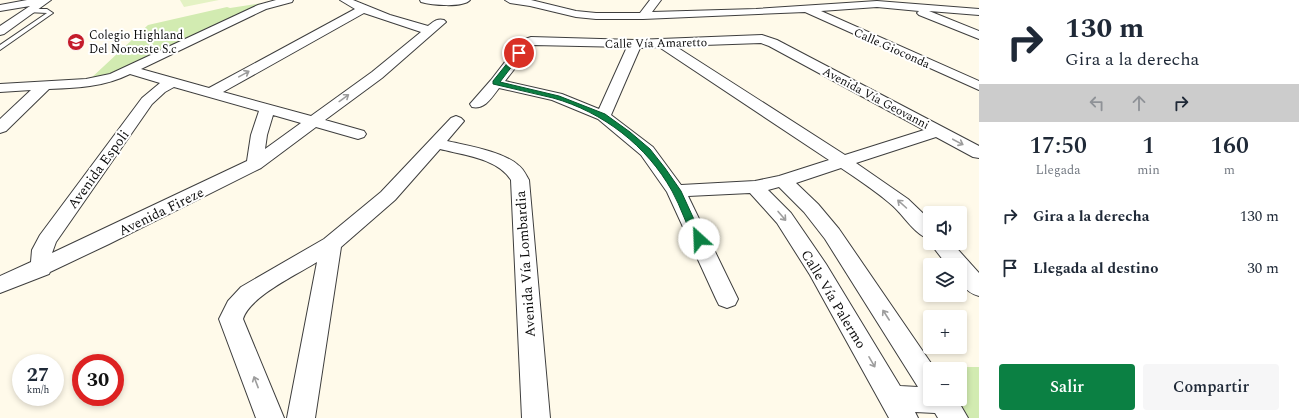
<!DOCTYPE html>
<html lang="es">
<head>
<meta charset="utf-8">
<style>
	:root { --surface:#fff; --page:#f6f6f7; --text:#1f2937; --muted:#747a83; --accent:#0b8043 }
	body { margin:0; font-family:Spectral,serif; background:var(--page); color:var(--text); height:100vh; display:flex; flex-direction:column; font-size:15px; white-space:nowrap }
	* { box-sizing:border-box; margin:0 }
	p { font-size:13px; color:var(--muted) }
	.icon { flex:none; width:22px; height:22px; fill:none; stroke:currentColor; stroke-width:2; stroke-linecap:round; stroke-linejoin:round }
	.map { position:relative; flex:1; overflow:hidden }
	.side { display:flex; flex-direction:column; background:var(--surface); width:320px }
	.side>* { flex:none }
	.banner { background:#fff; color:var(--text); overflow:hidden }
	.tools { position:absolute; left:923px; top:206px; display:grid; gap:8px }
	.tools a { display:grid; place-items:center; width:44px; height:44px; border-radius:4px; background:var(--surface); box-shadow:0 2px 6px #0003; font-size:20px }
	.speed { position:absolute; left:12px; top:354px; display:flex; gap:8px; font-size:20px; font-weight:700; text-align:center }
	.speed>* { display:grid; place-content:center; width:52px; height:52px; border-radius:50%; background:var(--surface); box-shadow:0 2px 6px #0003; line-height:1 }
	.speed small { font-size:10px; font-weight:400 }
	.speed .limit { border:6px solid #d22; background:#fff; color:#111 }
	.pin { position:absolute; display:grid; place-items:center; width:34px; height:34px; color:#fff; margin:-17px; border:2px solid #fff; border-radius:50%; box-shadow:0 1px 4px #0007 }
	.me { position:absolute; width:44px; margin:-22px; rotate:335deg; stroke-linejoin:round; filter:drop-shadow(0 0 3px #0008) }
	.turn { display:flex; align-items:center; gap:14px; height:84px; padding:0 20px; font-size:18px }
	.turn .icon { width:52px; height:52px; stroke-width:2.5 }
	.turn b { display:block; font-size:28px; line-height:34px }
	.lanes { display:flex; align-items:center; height:38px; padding:0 20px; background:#0003; justify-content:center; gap:20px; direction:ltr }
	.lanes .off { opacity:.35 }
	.eta { display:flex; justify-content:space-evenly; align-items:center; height:68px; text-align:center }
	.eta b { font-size:24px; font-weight:600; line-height:28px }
	.button { display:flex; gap:8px; margin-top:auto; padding:8px 20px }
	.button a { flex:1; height:46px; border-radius:4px; background:var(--accent); color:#fff; font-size:16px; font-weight:600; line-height:46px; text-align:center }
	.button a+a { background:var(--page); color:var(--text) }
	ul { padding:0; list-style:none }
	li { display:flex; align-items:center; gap:12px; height:52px; padding:0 20px }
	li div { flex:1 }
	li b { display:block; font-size:15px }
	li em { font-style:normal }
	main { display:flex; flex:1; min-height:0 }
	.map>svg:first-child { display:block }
	.green { fill:#d2ebb1 }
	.pitch { fill:#e4f2c4 }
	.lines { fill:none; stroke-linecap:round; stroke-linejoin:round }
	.lane-casing { stroke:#3e3e3e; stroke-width:2 }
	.street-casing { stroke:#3e3e3e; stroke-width:2 }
	.lane { fill:#fff; fill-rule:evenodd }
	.street { fill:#fff; fill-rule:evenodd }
	.oneway { stroke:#9d9d9d }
	.route { fill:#0b8043; stroke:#07532c }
	.labels { text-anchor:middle; stroke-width:4; stroke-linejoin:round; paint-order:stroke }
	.far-poi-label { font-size:12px; fill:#0b0b0b; stroke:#fff; text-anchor:start }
	.far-street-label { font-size:12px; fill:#0b0b0b; stroke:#fff }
	.street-label { font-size:14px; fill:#0b0b0b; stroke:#fff }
</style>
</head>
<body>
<main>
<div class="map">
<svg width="979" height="418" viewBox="0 0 979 418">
	<rect width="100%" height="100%" fill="#fffaea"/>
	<path class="green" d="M 263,3 L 123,69 L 89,80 L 148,25 L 227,7 L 230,8 Z
		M 932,367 L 979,367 L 979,418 L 967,418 L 954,399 L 960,399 L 960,369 L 933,369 Z"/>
	<path class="pitch" d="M 180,0 L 219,0 L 184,7 Z"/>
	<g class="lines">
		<g class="lane-casing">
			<path id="lane" d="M 29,9 L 47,9 L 53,13 L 0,50 L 0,45 L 47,13 L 27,12 L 26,11 Z"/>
		</g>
		<g class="street-casing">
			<path id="street" d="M 27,0 L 51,0 L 4,34 L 0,35 L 0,26 L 30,6 L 0,11 L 0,5 Z
				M 276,0 L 293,0 L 292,2 L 266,9 L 141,69 L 209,88 L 355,9 L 340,0 L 353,0 L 390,15 L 428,26 C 433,22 437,18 444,20 L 446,22 L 382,78 L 325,120 L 364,131 L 366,134 L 364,137 L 358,139 L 316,127 L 261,168 L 109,244 L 50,272 L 49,274 L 0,293 L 0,276 L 31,262 L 32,250 L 40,235 L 142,98 L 160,83 L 130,74 C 104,87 76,88 49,89 L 6,131 L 0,133 L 0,119 L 31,90 L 0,92 L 0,84 L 86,79 L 110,74 L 258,5 ZM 364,13 L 421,32 L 372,72 L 311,116 L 223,92 ZM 174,87 L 259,111 L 251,135 L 247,161 L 52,253 L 56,242 L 152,104 L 165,92 ZM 273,115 L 301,123 L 265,149 L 267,135 Z
				M 420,0 L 470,0 C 463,8 431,5 421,2 Z
				M 505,0 L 531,0 L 576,11 L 596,13 L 640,13 L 650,0 L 661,0 L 652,12 L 756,9 L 877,1 L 979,9 L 979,15 L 929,11 L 979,31 L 979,39 L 919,15 L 917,13 L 919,11 L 877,7 L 821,11 L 979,81 L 979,90 L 805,12 L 643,19 L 596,19 L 576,17 L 530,6 L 510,3 Z
				M 762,35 L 777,40 L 979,146 L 979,158 L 973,157 L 936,137 L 856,163 L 908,199 L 930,220 L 930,239 C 915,235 905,217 893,206 C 877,192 859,180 841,168 L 796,183 L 818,204 L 839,229 L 935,369 L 930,369 L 930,399 L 957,399 L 968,418 L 938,418 L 935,413 L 915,412 L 918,418 L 889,418 L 810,275 L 777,223 L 750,193 L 688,196 L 738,299 L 735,305 L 727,308 L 719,305 L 716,299 L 667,192 L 641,155 L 598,119 L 552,100 L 499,88 C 492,97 485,110 472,107 L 470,104 L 491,80 L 522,40 L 531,37 L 635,40 ZM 761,43 L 769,46 L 924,130 L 845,155 L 675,46 ZM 533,45 L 627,47 L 599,109 L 562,94 L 505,81 ZM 659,47 L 829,160 L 779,176 L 755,181 L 681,185 L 653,147 L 611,115 L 640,48 ZM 779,187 L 804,212 L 825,239 L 918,387 L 900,386 L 826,264 L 791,213 L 768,190 Z
				M 456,116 L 461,118 L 464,121 L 447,141 C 468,146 502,151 518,165 C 523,168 526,175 529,180 L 550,418 L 522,418 L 511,180 C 497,158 463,155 440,149 L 395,200 L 341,247 L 315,418 L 287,418 L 317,262 C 298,274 249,297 243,319 L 284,418 L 256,418 L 219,319 L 228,301 L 241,287 L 324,239 L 381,192 L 451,118 Z
				M 930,243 L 952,243 L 979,273 L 979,296 C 962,291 960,281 960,265 L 947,265 Z"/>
		</g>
		<use href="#lane" class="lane"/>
		<use href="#street" class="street"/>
	</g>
	<defs><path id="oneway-shaft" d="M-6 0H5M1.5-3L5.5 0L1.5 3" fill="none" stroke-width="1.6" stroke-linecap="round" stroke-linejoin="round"/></defs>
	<g class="oneway">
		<use href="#oneway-shaft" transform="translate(244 74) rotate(-29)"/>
		<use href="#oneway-shaft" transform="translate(344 98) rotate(-36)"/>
		<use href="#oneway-shaft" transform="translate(958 142) rotate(28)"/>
		<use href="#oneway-shaft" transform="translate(902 204) rotate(-138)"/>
		<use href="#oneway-shaft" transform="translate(782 216) rotate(49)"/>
		<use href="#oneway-shaft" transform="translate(886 315) rotate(-123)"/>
		<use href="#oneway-shaft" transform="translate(872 362) rotate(60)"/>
		<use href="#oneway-shaft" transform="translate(256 382) rotate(-111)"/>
	</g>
	<path class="route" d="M 517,51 L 522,53 L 500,82 L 559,96 L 605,114 L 630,132 L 650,149 L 665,168 L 681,191 L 703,239 L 702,241 L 695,241 C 686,225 681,207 672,191 C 647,146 603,112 553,98 C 533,93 513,89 493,84 L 493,81 Z"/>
	<defs>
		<g id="school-disc" transform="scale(0.9)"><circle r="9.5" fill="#c41b2a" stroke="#fff"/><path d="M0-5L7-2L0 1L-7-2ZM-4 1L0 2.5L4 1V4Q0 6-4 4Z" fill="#fff"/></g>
	</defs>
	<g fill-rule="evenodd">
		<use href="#school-disc" x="76" y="42"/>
	</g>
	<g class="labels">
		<g class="far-poi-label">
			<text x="89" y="39">Colegio Highland<tspan x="89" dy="14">Del Noroeste S.c</tspan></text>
		</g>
		<g class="far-street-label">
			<text transform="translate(656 43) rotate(-1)" y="4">Calle Vía Amaretto</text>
			<text transform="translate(892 48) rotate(24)" y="4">Calle Gioconda</text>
			<text transform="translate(876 98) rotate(28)" y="4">Avenida Vía Geovanni</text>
		</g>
		<g class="street-label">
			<text transform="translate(98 169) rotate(-54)" y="5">Avenida Espoli</text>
			<text transform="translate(161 211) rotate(-26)" y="5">Avenida Fireze</text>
			<text transform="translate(525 264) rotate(-94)" y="5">Avenida Vía Lombardia</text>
			<text transform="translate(834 299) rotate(59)" y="5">Calle Vía Palermo</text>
		</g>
	</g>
</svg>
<div class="tools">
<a><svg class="icon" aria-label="sound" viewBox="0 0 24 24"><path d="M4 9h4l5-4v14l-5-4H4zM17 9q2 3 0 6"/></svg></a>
<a><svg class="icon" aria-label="layers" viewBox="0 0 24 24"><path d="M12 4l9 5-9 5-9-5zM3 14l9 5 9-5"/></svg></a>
<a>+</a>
<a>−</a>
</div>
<div class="speed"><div>27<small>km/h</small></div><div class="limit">30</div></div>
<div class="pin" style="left:519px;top:53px;background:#d93025"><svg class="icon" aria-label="arrive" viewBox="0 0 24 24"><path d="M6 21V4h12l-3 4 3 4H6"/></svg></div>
<svg class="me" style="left:699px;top:239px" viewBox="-20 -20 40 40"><circle r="19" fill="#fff"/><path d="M0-13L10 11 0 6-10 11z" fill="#0b8043"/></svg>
</div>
<section class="side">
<div class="banner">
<div class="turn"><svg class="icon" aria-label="right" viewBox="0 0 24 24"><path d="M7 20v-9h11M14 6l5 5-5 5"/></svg><div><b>130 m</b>Gira a la derecha</div></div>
<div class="lanes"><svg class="icon off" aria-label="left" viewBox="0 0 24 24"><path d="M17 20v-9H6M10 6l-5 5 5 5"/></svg><svg class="icon off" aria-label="ahead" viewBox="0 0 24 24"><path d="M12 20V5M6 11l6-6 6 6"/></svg><svg class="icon" aria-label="right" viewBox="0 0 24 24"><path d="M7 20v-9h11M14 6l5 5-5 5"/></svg></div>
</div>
<div class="eta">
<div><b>17:50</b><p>Llegada</p></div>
<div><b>1</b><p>min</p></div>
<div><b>160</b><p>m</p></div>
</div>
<ul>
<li><svg class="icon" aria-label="right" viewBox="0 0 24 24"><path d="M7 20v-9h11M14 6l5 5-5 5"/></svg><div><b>Gira a la derecha</b></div><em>130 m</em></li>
<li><svg class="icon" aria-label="arrive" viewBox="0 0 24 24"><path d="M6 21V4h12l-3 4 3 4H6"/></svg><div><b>Llegada al destino</b></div><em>30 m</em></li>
</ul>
<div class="button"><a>Salir</a><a>Compartir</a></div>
</section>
</main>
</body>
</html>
